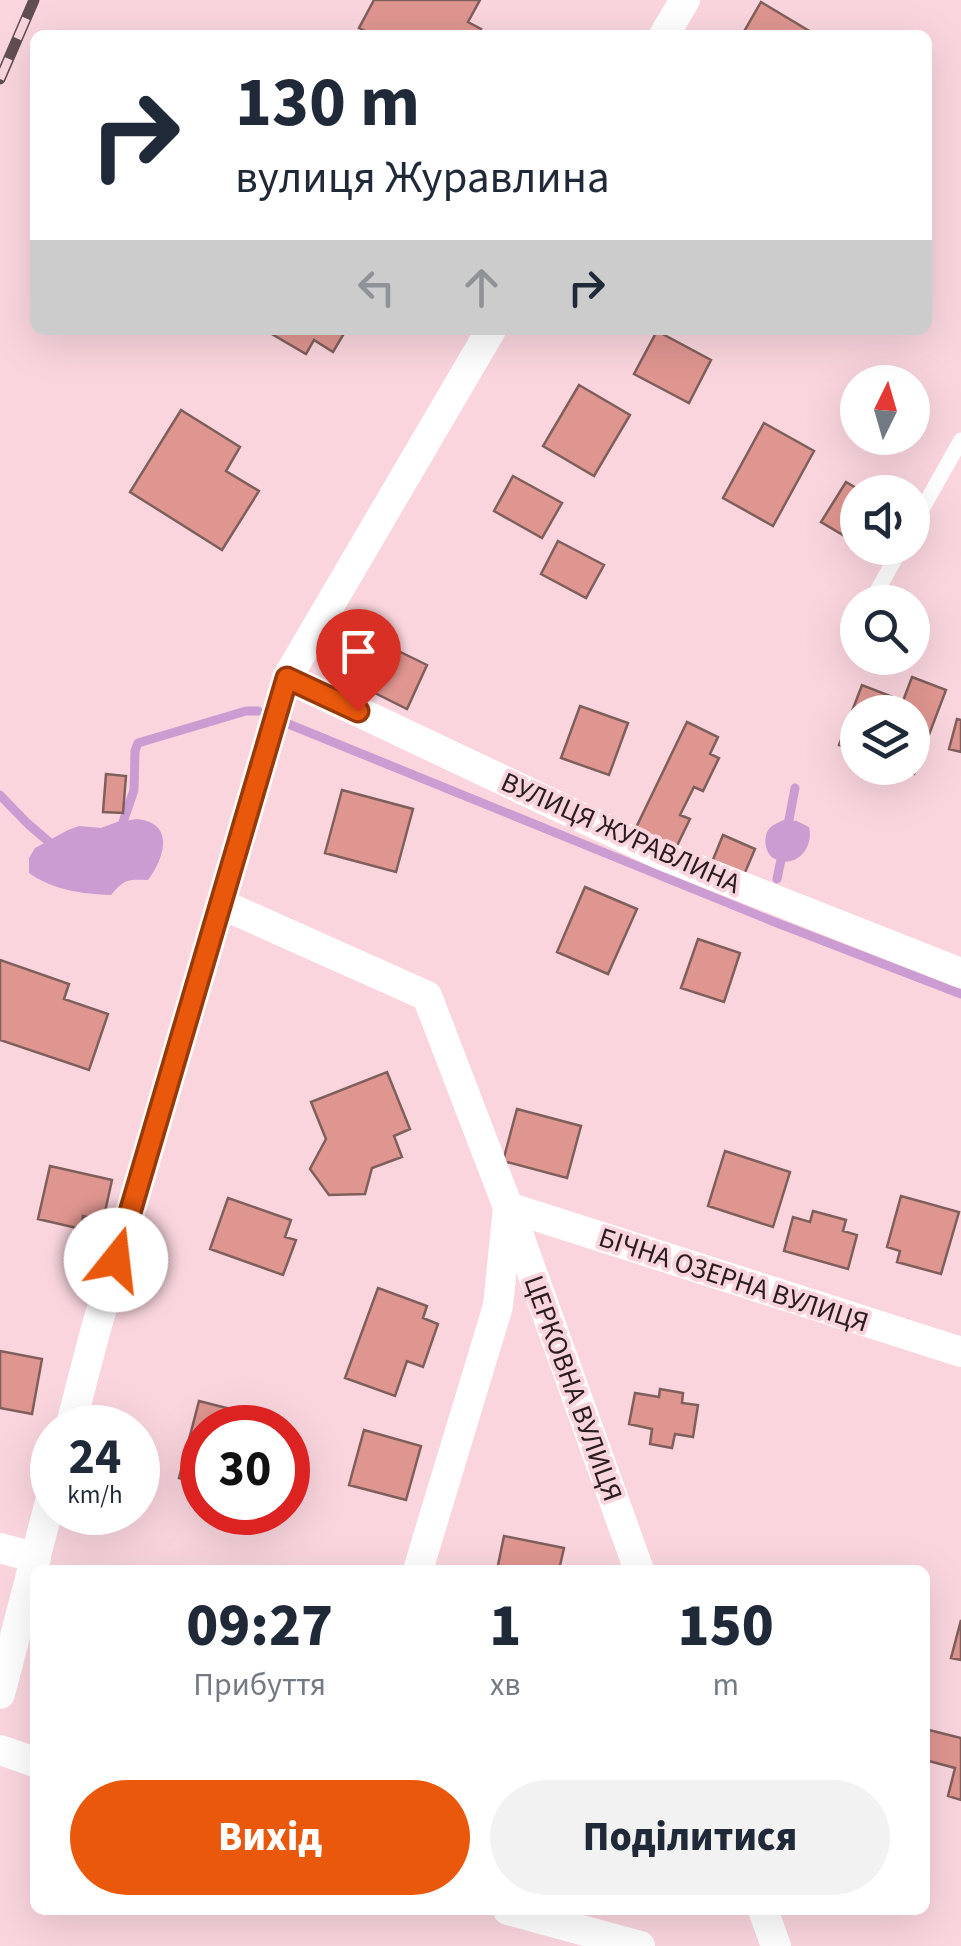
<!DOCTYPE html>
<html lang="uk">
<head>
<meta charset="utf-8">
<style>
	:root { --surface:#fff; --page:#f2f2f3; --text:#1f2937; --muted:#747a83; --accent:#ea580c }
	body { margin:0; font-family:"Source Sans 3",sans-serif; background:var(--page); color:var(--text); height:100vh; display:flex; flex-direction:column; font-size:38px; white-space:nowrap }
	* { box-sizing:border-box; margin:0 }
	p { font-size:32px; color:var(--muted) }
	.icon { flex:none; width:55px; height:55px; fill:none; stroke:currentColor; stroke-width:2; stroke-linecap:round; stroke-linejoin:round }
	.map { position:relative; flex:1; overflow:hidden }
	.details { position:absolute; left:30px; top:1565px; width:900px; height:350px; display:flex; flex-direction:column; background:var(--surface); border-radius:15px; box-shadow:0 10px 40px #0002 }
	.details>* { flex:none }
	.guide { position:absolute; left:30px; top:30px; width:902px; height:305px; border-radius:15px; box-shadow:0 10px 40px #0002; background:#fff; color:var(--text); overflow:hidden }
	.needle { width:65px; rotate:5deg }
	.tools { position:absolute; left:840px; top:365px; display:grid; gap:20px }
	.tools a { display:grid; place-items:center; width:90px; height:90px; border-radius:50%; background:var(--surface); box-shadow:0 10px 40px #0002; font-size:50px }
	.speed { position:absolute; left:30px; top:1405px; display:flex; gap:20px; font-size:50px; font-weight:700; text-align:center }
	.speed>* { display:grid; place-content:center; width:130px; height:130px; border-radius:50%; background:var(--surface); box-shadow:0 10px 40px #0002; line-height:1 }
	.speed small { font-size:25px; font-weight:400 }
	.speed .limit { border:15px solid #d22; background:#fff; color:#111 }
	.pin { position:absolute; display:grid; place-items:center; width:85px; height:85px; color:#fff; margin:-102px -42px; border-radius:50% 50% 50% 0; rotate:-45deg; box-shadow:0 0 10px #0007 }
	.pin .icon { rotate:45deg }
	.me { position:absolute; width:110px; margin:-55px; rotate:16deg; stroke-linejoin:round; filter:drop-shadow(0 0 8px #0008) }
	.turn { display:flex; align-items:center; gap:35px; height:210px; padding:0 40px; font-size:45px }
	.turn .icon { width:130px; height:130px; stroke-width:2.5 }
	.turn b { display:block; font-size:70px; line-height:85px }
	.lanes { display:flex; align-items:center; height:95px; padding:0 40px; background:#0003; justify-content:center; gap:50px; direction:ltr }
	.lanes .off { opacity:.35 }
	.eta { display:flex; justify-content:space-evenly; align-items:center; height:170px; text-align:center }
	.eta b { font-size:60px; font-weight:800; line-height:70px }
	.cta { display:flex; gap:20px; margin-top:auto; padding:20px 40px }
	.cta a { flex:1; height:115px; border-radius:60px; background:var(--accent); color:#fff; font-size:40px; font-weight:800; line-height:115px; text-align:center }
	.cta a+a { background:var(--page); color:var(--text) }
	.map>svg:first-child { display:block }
	.water { fill:#ca9cd2 }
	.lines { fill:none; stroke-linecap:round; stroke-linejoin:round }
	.stream { stroke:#ca9cd2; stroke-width:9 }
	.building { fill:#df9590; stroke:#7f5f5c; stroke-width:2.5 }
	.lane { stroke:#fff; stroke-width:15 }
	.street { stroke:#fff; stroke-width:30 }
	.rail-casing { stroke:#614e52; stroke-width:11 }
	.rail { stroke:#fad5de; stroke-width:8; stroke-dasharray:22; stroke-linecap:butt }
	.route-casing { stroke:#983908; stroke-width:25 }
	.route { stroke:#ea580c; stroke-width:18 }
	.labels { text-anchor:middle; stroke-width:8; stroke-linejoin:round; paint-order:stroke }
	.street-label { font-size:28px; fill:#2a1d20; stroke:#fad5de }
</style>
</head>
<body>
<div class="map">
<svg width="961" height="1946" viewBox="0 0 961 1946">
	<rect width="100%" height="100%" fill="#fad5de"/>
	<path class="water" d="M 137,819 C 176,823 164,859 148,880 C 128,879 124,879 111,895 C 82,894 53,890 29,873 L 29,858 L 35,848 L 68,830 L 79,826 L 101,828 L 117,822 Z
		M 784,820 L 797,821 L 809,827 C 814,847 797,869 775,859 C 764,854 763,836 769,829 C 772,825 779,822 784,820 Z"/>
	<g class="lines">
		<path class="stream" d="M 286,723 L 772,921 L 961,994
			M 0,795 L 27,823 L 56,848
			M 121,828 L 134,790 L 135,751 L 138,743 L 246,711 L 258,711
			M 787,830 L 795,788
			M 777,879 L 783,850"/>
	</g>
	<path class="building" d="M 374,0 L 480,0 L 468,22 L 481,29 L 477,35 L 373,35 L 359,28 Z
		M 761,2 L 816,35 L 742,35 Z
		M 265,330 L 346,330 L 333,352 L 314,340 L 306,354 Z
		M 657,331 L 711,360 L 689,403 L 634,374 Z
		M 579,385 L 630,415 L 594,476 L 543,446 Z
		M 181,410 L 240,447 L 226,471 L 259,491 L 222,550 L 130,492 Z
		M 764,423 L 814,451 L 773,526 L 723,498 Z
		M 513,476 L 562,503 L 542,538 L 494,511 Z
		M 846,482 L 863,492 L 858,492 L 858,544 L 821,522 Z
		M 558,541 L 604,565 L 586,598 L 541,574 Z
		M 384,644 L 427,665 L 407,709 L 363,687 Z
		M 912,677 L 946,690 L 914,774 L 898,768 L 912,768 L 912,712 L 858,712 L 858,752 L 839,745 L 862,685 L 903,701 Z
		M 580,706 L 628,723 L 609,775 L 561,758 Z
		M 957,719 L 961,720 L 961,752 L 949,749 Z
		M 687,722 L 718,737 L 710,754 L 719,758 L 703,791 L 694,787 L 680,815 L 690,819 L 672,856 L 632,836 Z
		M 106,774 L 126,776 L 123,813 L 103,812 Z
		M 342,790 L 413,809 L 396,872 L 325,853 Z
		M 723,835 L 755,849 L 744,875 L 712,862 Z
		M 585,887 L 637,909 L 608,974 L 557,952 Z
		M 698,939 L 740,953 L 724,1002 L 681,988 Z
		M 0,960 L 69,984 L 64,999 L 108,1014 L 89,1070 L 0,1040 Z
		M 387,1072 L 410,1129 L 394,1136 L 402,1157 L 372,1168 L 365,1194 L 329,1195 L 310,1169 L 326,1139 L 311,1102 Z
		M 517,1109 L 581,1126 L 567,1178 L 503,1161 Z
		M 725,1151 L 790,1172 L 773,1227 L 708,1206 Z
		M 50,1166 L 112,1180 L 103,1221 L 83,1216 L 81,1229 L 38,1219 Z
		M 901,1196 L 959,1212 L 941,1274 L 897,1262 L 900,1251 L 887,1247 Z
		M 228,1198 L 291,1220 L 285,1237 L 296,1240 L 283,1275 L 210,1249 Z
		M 813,1211 L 846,1220 L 843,1231 L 857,1235 L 848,1269 L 784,1251 L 793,1217 L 810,1222 Z
		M 378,1288 L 427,1306 L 423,1318 L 438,1324 L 423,1367 L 407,1361 L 395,1396 L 345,1378 Z
		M 0,1351 L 42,1359 L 32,1414 L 0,1408 Z
		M 660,1389 L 683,1393 L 682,1403 L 698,1405 L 693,1437 L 675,1434 L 672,1448 L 650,1444 L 652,1429 L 629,1424 L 635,1393 L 659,1397 Z
		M 199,1401 L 238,1411 L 234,1428 L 202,1428 L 202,1484 L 179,1478 Z
		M 364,1430 L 421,1446 L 406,1500 L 349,1485 Z
		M 504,1536 L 564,1548 L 559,1570 L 497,1570 Z
		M 961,1620 L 961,1660 L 951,1658 Z
		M 925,1729 L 961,1738 L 961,1800 L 948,1796 L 955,1768 L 925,1760 Z"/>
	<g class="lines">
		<path class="lane" d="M 912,527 L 961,440
			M 872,600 L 901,548"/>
		<path class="street" d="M 664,35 L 685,0
			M 287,678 L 659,854 L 961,973
			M 221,904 L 427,996 L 508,1207 L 498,1306 L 418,1570
			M 508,1207 L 961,1352
			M 511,1214 L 639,1570
			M 70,1428 L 95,1332 L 287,678 L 491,330
			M 0,1548 L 36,1558
			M 0,1694 L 52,1494
			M 0,1750 L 35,1762
			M 508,1910 L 640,1946
			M 763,1910 L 776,1946"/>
		<g class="rail-casing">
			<path id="rail" d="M 0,79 L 34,0"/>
		</g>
		<use href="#rail" class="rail"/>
	</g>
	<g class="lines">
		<g class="route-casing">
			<path id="route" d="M 116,1260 L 287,678 L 358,711"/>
		</g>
		<use href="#route" class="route"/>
	</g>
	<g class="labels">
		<g class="street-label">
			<text transform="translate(621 832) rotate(24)" y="10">ВУЛИЦЯ ЖУРАВЛИНА</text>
			<text transform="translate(734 1279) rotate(18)" y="10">БІЧНА ОЗЕРНА ВУЛИЦЯ</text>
			<text transform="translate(574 1388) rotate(70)" y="10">ЦЕРКОВНА ВУЛИЦЯ</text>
		</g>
	</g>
</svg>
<div class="tools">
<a><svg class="needle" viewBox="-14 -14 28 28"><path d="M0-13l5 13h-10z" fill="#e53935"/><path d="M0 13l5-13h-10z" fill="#747a83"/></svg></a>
<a><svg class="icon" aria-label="sound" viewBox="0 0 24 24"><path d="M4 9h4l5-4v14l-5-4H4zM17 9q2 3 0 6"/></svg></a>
<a><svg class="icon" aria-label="search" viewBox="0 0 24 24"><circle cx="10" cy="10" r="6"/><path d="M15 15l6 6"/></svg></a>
<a><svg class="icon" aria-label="layers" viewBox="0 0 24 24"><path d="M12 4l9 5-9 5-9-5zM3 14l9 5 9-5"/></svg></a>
</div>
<div class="speed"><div>24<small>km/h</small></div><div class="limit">30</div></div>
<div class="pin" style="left:358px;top:711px;background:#d93025"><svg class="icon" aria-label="arrive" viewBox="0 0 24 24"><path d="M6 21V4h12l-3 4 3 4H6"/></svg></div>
<svg class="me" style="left:116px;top:1260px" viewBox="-20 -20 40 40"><circle r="19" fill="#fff"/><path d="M0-13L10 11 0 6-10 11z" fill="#ea580c"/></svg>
<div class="guide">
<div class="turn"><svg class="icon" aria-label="right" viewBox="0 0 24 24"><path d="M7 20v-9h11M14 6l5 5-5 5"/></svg><div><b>130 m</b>вулиця Журавлина</div></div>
<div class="lanes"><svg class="icon off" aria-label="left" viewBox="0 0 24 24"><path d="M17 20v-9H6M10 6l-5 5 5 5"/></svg><svg class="icon off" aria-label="ahead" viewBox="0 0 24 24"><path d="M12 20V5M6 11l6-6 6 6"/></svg><svg class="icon" aria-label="right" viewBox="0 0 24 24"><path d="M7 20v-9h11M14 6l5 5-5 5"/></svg></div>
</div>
<section class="details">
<div class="eta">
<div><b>09:27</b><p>Прибуття</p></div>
<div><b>1</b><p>хв</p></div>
<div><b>150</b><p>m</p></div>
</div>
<div class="cta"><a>Вихід</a><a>Поділитися</a></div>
</section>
</div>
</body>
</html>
